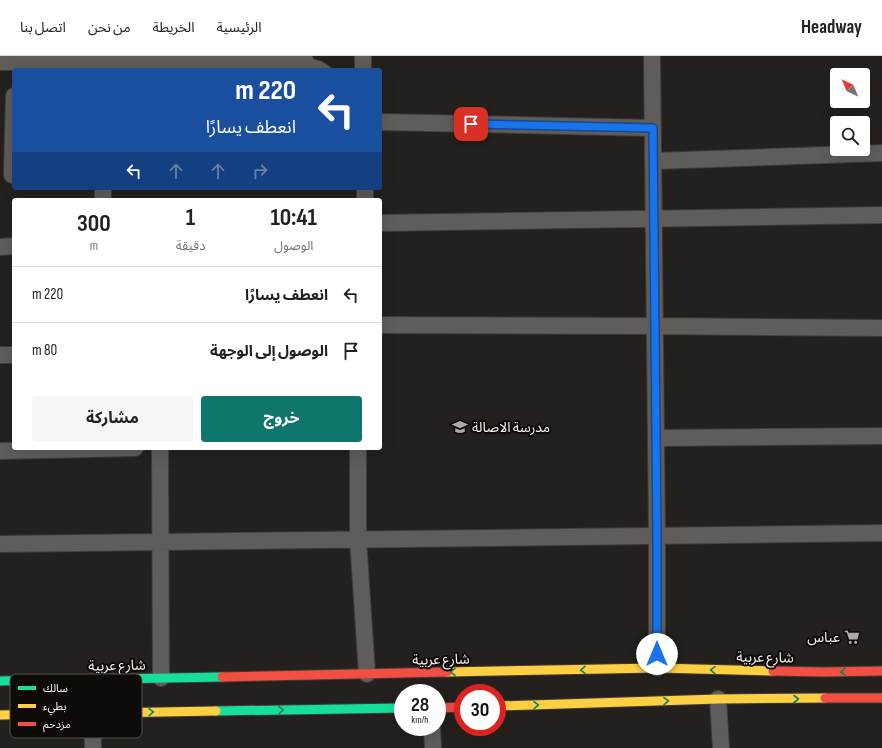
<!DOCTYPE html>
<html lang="ar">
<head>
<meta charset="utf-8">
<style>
	:root { --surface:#fff; --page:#f6f6f6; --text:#202124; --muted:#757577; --line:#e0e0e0; --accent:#0f766e }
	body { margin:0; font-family:"Sofia Sans Condensed","Noto Sans Arabic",sans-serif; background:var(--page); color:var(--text); direction:rtl; height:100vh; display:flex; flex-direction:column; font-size:15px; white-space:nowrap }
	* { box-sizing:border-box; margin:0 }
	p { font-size:13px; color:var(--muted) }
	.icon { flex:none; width:22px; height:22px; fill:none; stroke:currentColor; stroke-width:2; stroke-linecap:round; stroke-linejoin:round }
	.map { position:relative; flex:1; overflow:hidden; direction:ltr }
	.sheet { position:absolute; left:12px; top:142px; width:370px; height:252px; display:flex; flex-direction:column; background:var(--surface); border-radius:4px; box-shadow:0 4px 16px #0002; direction:rtl }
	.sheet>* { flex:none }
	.hud { position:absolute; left:12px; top:12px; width:370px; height:122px; border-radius:4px; box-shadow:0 4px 16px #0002; direction:rtl; background:#1a4fa0; color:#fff; overflow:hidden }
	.needle { width:26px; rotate:316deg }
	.fabs { position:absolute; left:830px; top:12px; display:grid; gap:8px }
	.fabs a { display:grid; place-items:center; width:40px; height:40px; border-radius:4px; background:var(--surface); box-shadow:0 4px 16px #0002; font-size:20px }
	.speed { position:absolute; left:394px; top:628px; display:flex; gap:8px; font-size:20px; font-weight:700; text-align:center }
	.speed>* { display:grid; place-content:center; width:52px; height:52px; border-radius:50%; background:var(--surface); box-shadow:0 4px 16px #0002; line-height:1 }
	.speed small { font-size:10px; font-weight:400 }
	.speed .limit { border:6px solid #d22; background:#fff; color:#111 }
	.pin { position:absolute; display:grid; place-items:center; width:34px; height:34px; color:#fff; margin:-17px; border-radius:8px; box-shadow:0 2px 6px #0006 }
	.me { position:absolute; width:44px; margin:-22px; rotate:0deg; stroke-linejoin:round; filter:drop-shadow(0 0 3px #0008) }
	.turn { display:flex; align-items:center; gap:14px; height:84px; padding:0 20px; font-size:18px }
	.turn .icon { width:52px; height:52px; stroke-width:2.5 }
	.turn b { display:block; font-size:28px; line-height:34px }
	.lanes { display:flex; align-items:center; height:38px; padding:0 20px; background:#0003; justify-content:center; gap:20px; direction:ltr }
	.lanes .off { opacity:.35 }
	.eta { display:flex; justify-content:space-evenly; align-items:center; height:68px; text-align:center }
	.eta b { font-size:24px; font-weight:700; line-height:28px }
	.button { display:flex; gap:8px; margin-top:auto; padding:8px 20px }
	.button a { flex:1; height:46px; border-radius:4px; background:var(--accent); color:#fff; font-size:16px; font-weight:700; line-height:46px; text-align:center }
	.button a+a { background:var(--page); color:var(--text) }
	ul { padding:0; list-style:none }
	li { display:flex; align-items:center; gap:12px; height:56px; padding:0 20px; border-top:1px solid var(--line) }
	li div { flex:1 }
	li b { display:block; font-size:15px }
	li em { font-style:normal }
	header { display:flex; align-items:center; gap:24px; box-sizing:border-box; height:56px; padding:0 20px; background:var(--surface); border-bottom:1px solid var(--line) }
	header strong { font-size:19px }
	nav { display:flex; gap:22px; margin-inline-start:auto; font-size:14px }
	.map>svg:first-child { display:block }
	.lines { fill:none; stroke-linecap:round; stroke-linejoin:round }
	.lane-casing { stroke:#403c3a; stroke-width:10 }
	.street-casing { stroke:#403c3a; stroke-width:18 }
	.fast-casing { stroke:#403c3a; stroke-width:11 }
	.slow-casing { stroke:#403c3a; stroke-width:11 }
	.jam-casing { stroke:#403c3a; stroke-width:11 }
	.lane { stroke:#5f5c59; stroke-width:8 }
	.street { stroke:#5f5c59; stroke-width:16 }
	.fast { stroke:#16e098; stroke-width:9 }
	.slow { stroke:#ffcf43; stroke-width:9 }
	.jam { stroke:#f24e42; stroke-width:9 }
	.oneway { stroke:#128057 }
	.route-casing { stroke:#114b97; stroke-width:10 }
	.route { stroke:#1a73e8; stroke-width:7 }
	.labels { text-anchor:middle; stroke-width:4; stroke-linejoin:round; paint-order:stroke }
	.poi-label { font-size:14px; fill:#f8f2ef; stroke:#0d0a08; text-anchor:start }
	.street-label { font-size:14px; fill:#f8f2ef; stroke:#0d0a08 }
	.key { fill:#0d0a08; stroke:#54504d; stroke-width:1 }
	.key-label { font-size:11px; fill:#f8f2ef }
</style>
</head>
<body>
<header>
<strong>Headway</strong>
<nav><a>الرئيسية</a><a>الخريطة</a><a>من نحن</a><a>اتصل بنا</a></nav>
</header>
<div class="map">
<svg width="882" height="692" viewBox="0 0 882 692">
	<rect width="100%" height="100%" fill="#24201d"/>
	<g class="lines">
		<g class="lane-casing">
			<path id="lane" d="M 306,6 L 319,9 L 327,14"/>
		</g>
		<g class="street-casing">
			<path id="street" d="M 363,0 L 363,14
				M 652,0 L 657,480 L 657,612
				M 0,6 L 306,6
				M 380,66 L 653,72
				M 654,105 L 882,97
				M 12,119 L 14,40
				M 365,132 L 365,144
				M 103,144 L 103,132
				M 380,167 L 882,159
				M 0,191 L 14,190
				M 380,269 L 655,270 L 882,272
				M 0,299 L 14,299
				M 656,382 L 882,380
				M 160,392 L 161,622
				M 358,392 L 358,483 L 367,618
				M 0,395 L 135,392
				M 0,488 L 882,477
				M 718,643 L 721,692
				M 92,657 L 93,692
				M 432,671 L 433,692"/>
		</g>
		<g class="fast-casing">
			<path id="fast" d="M 0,625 L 222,621
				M 216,655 L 403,652"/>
		</g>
		<g class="slow-casing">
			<path id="slow" d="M 447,616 L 657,612 L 773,615
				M 497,650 L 718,643 L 825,642
				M 0,659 L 216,655"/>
		</g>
		<g class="jam-casing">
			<path id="jam" d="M 773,615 L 824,616 L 882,615
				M 222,621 L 447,616
				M 825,642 L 882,642
				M 437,652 L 463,651"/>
		</g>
		<use href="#lane" class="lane"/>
		<use href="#street" class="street"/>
		<use href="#fast" class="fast"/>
		<use href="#slow" class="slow"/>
		<use href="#jam" class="jam"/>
	</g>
	<defs><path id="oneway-chevron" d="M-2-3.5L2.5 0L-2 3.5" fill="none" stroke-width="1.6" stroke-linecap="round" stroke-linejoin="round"/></defs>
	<g class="oneway">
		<use href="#oneway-chevron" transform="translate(583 614) rotate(179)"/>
		<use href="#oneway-chevron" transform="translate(713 614) rotate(-179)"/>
		<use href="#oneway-chevron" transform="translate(453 616) rotate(179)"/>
		<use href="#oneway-chevron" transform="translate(843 616) rotate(179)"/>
		<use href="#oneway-chevron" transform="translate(796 643)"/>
		<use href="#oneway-chevron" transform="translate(666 645) rotate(-2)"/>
		<use href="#oneway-chevron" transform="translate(536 649) rotate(-2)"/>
		<use href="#oneway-chevron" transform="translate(281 654) rotate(-1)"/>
		<use href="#oneway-chevron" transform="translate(151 656) rotate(-1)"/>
	</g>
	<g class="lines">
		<g class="route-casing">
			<path id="route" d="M 471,68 L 653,72 L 657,480 L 657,598"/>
		</g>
		<use href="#route" class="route"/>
	</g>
	<defs>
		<g id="school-bare" transform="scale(1.2)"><path d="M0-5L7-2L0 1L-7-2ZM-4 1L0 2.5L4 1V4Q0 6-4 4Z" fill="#aea8a6" stroke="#0d0a08" stroke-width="2.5" paint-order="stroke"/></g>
		<g id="supermarket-bare" transform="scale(1.2)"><path d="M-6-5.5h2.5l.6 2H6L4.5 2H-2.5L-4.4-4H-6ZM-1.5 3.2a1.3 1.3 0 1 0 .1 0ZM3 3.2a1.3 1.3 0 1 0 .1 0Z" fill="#aea8a6" stroke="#0d0a08" stroke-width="2.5" paint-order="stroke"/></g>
	</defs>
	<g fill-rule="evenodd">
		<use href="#school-bare" x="460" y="371"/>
		<use href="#supermarket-bare" x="852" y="581"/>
	</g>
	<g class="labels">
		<g class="poi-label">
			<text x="472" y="376">مدرسة الاصالة</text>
			<text x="840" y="586" text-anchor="end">عباس</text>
		</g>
		<g class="street-label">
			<text transform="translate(765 601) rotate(1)" y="5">شارع عربية</text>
			<text transform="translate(441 603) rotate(-1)" y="5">شارع عربية</text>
			<text transform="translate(117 609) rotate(-1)" y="5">شارع عربية</text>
		</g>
	</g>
	<rect x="10" y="618" width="132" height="64" rx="6" class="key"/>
	<rect x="18" y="630" width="18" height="4" fill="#16e098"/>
	<rect x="18" y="648" width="18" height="4" fill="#ffcf43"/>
	<rect x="18" y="666" width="18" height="4" fill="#f24e42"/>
	<g class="key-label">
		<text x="43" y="636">سالك</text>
		<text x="43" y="654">بطيء</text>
		<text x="43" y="672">مزدحم</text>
	</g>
</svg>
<div class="fabs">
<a><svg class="needle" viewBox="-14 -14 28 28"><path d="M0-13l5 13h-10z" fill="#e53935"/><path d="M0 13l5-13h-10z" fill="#757577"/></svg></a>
<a><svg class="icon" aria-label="search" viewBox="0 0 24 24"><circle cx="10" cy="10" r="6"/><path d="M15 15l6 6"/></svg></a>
</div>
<div class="speed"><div>28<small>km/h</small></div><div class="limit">30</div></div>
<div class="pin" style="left:471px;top:68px;background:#d93025"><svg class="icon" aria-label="arrive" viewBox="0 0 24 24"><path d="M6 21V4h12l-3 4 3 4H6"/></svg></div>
<svg class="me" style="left:657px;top:598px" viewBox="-20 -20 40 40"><circle r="19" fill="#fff"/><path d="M0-13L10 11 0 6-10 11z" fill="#1a73e8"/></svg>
<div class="hud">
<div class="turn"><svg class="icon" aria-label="left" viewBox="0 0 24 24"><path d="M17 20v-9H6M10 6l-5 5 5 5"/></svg><div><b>220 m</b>انعطف يسارًا</div></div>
<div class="lanes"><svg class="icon" aria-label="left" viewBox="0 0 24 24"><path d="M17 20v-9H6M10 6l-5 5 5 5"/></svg><svg class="icon off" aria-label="ahead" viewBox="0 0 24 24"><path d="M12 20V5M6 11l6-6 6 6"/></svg><svg class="icon off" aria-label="ahead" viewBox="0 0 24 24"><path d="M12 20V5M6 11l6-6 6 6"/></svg><svg class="icon off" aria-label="right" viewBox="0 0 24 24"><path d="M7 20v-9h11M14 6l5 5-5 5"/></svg></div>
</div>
<section class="sheet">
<div class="eta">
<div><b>10:41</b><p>الوصول</p></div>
<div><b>1</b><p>دقيقة</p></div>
<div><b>300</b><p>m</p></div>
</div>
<ul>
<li><svg class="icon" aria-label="left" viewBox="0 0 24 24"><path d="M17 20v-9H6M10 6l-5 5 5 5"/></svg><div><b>انعطف يسارًا</b></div><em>220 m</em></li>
<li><svg class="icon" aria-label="arrive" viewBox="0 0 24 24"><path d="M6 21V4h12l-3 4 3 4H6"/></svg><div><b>الوصول إلى الوجهة</b></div><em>80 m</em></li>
</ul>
<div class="button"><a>خروج</a><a>مشاركة</a></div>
</section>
</div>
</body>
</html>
